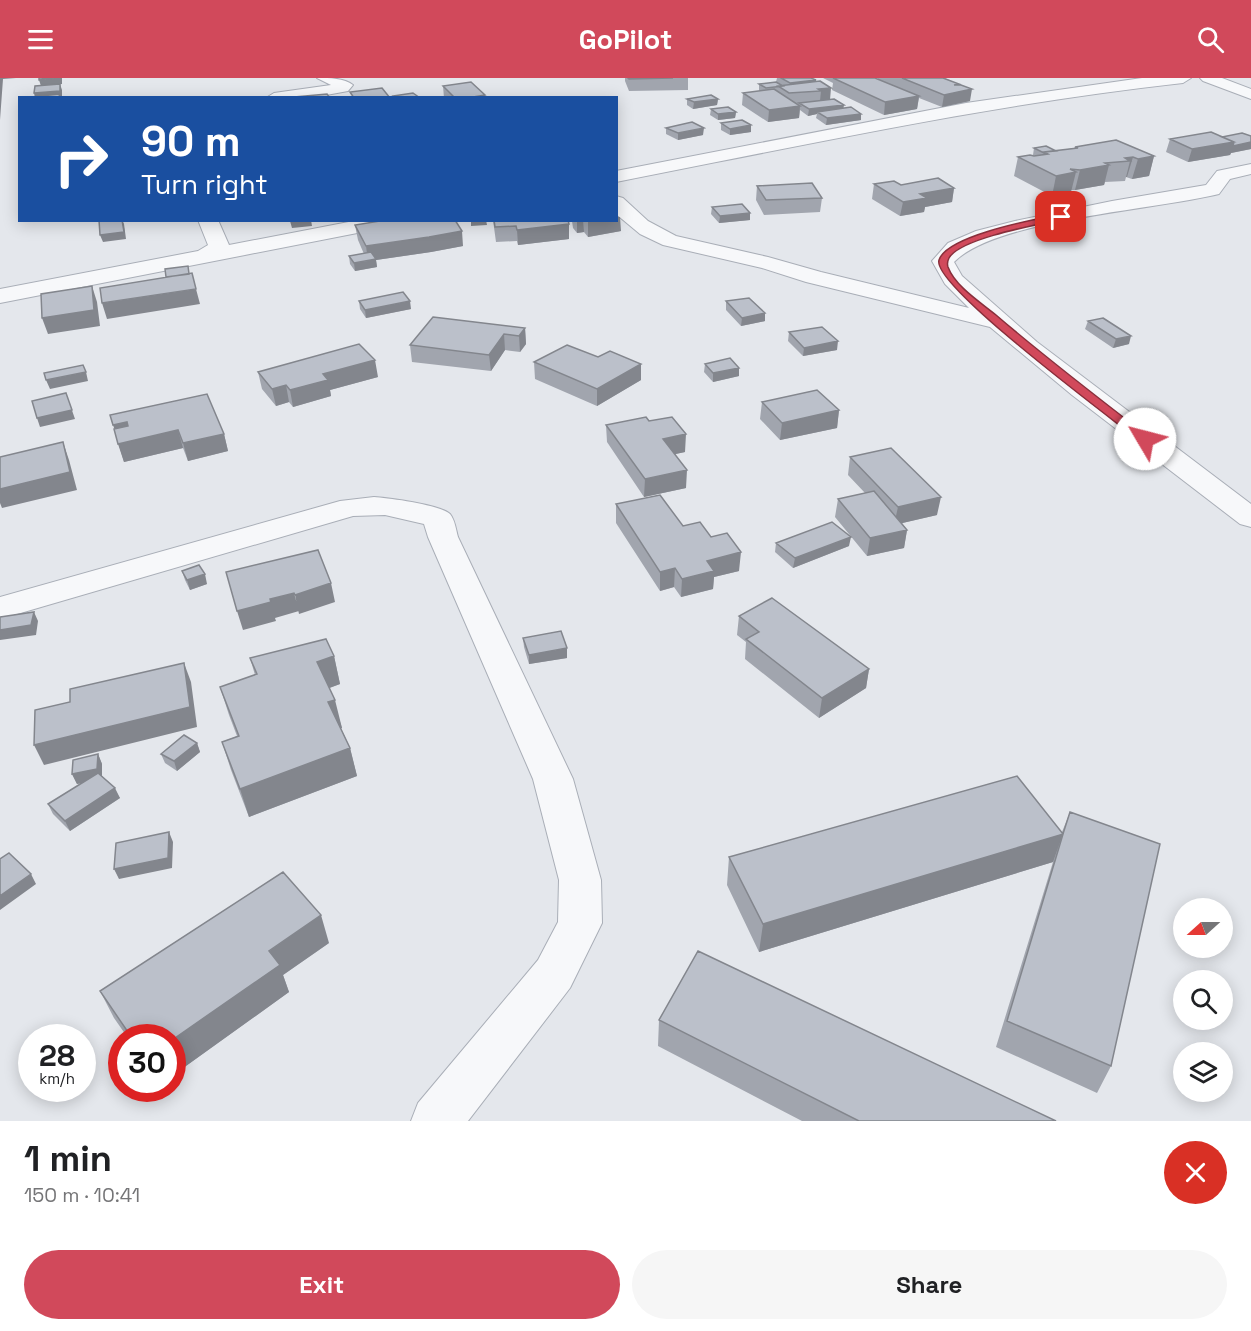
<!DOCTYPE html>
<html lang="en">
<head>
<meta charset="utf-8">
<style>
	:root { --surface:#fff; --page:#f6f6f6; --text:#202124; --muted:#757577; --accent:#d1495b }
	body { margin:0; font-family:"Space Grotesk",sans-serif; background:var(--page); color:var(--text); height:100vh; display:flex; flex-direction:column; font-size:22px; white-space:nowrap }
	* { box-sizing:border-box; margin:0 }
	p { font-size:20px; color:var(--muted) }
	.icon { flex:none; width:33px; height:33px; fill:none; stroke:currentColor; stroke-width:2; stroke-linecap:round; stroke-linejoin:round }
	.map { position:relative; height:1043px; overflow:hidden }
	.details { display:flex; flex-direction:column; background:var(--surface); flex:1 }
	.details>* { flex:none }
	.guide { position:absolute; left:18px; top:18px; width:600px; height:126px; border-radius:0px; box-shadow:0 3px 15px #0003; background:#1a4fa0; color:#fff; overflow:hidden }
	.needle { width:39px; rotate:249deg }
	.fabs { position:absolute; left:1173px; top:820px; display:grid; gap:12px }
	.fabs a { display:grid; place-items:center; width:60px; height:60px; border-radius:50%; background:var(--surface); box-shadow:0 3px 15px #0003; font-size:30px }
	.speed { position:absolute; left:18px; top:946px; display:flex; gap:12px; font-size:30px; font-weight:700; text-align:center }
	.speed>* { display:grid; place-content:center; width:78px; height:78px; border-radius:50%; background:var(--surface); box-shadow:0 3px 15px #0003; line-height:1 }
	.speed small { font-size:15px; font-weight:400 }
	.speed .limit { border:9px solid #d22; background:#fff; color:#111 }
	.pin { position:absolute; display:grid; place-items:center; width:51px; height:51px; color:#fff; margin:-26px; border-radius:12px; box-shadow:0 3px 9px #0006 }
	.me { position:absolute; width:66px; margin:-33px; rotate:307deg; stroke-linejoin:round; filter:drop-shadow(0 0 4px #0008) }
	.turn { display:flex; align-items:center; gap:21px; height:126px; padding:0 24px; font-size:27px }
	.turn .icon { width:78px; height:78px; stroke-width:2.5 }
	.turn b { display:block; font-size:42px; line-height:51px }
	.round { display:grid; place-items:center; flex:none; width:63px; height:63px; border-radius:32px; background:var(--page) }
	.summary { display:flex; align-items:center; justify-content:space-between; height:102px; padding:0 24px }
	h1 { font-size:36px; font-weight:800; line-height:45px }
	.button { display:flex; gap:12px; margin-top:auto; padding:12px 24px }
	.button a { flex:1; height:69px; border-radius:36px; background:var(--accent); color:#fff; font-size:24px; font-weight:800; line-height:69px; text-align:center }
	.button a+a { background:var(--page); color:var(--text) }
	header { display:flex; justify-content:space-between; align-items:center; height:78px; padding:0 24px; background:var(--accent); color:#fff; font-size:27px; font-weight:800 }
	.map>svg:first-child { display:block }
	.lines { fill:none; stroke-linecap:round; stroke-linejoin:round }
	.street-casing { stroke:#a9aeb7; stroke-width:2 }
	.street { fill:#f7f8fa; fill-rule:evenodd }
	.wall { fill:#a1a5ae }
	.shaded-wall { fill:#83868d }
	.building { fill:#bbc0ca; stroke:#83868d; stroke-width:1.5 }
	.route { fill:#d1495b; stroke:#882f3b; stroke-width:1.5 }
</style>
</head>
<body>
<header><svg class="icon" aria-label="menu" viewBox="0 0 24 24"><path d="M4 6h16M4 12h16M4 18h16"/></svg>GoPilot<svg class="icon" aria-label="search" viewBox="0 0 24 24"><circle cx="10" cy="10" r="6"/><path d="M15 15l6 6"/></svg></header>
<div class="map">
<svg width="1251" height="1043" viewBox="0 0 1251 1043">
	<rect width="100%" height="100%" fill="#e4e7ec"/>
	<g class="lines">
		<g class="street-casing">
			<path id="street" d="M 317,0 C 330,0 344,0 353,7 L 348,13 L 310,20 L 266,20 L 274,15 L 331,7 Z
				M 1142,0 L 1191,0 L 1183,5 C 992,26 805,67 616,104 L 616,93 L 966,25 Z
				M 1200,0 L 1222,0 L 1251,11 L 1251,21 L 1203,3 Z
				M 1251,86 L 1251,96 L 1230,101 L 1219,116 C 1156,132 996,141 954,184 L 962,198 L 1037,264 L 1251,426 L 1251,449 L 1240,446 L 1072,317 L 990,249 L 806,204 L 762,190 L 663,167 L 640,156 L 616,136 L 616,118 L 623,120 L 648,143 L 676,158 L 768,179 L 821,194 L 969,230 L 945,206 L 932,183 L 948,165 L 976,153 L 1015,143 L 1112,123 L 1206,107 L 1217,93 Z
				M 198,142 L 218,142 L 229,167 L 359,142 L 403,142 L 400,146 L 393,148 L 0,225 L 0,211 L 198,173 L 208,167 Z
				M 374,419 C 389,420 441,427 450,436 C 455,442 456,452 458,459 L 573,701 L 601,802 L 602,845 L 570,910 L 468,1043 L 411,1043 L 418,1025 L 538,882 L 558,844 L 559,802 L 533,701 L 428,459 L 424,446 L 385,437 L 353,438 L 0,541 L 0,519 L 340,423 Z"/>
		</g>
		<use href="#street" class="street"/>
	</g>
	<path class="wall" d="M 625,0 L 688,0 L 688,12 L 629,13 L 625,3 Z
		M 777,0 L 811,0 L 816,4 L 830,21 L 861,42 L 826,47 L 816,40 L 817,36 L 808,38 L 800,32 L 799,40 L 768,44 L 742,27 L 743,15 L 760,13 L 759,12 L 759,6 L 776,4 Z
		M 823,0 L 875,0 L 878,1 L 878,0 L 945,0 L 959,7 L 970,23 L 942,29 L 919,20 L 917,31 L 884,37 L 832,12 L 833,5 Z
		M 443,8 L 486,20 L 444,20 Z
		M 687,21 L 718,21 L 717,27 L 693,31 L 687,27 Z
		M 711,31 L 736,34 L 735,40 L 718,42 L 710,37 Z
		M 721,45 L 751,54 L 730,57 L 721,52 Z
		M 666,50 L 703,57 L 678,62 L 666,56 Z
		M 1251,58 L 1251,71 L 1231,75 L 1230,77 L 1188,84 L 1166,74 L 1170,61 Z
		M 1075,69 L 1154,78 L 1149,98 L 1132,101 L 1126,99 L 1125,103 L 1105,104 L 1104,107 L 1075,112 L 1071,112 L 1071,114 L 1052,118 L 1014,98 L 1018,79 L 1035,78 L 1033,77 L 1034,70 L 1056,73 L 1074,70 Z
		M 874,106 L 901,107 L 954,110 L 952,124 L 925,129 L 924,134 L 900,138 L 872,121 Z
		M 757,108 L 822,120 L 820,134 L 764,137 L 756,122 Z
		M 712,129 L 750,135 L 750,142 L 719,145 L 711,136 Z
		M 493,142 L 616,142 L 621,153 L 588,159 L 584,154 L 577,155 L 573,150 L 572,143 L 568,143 L 569,161 L 518,167 L 517,163 L 496,164 Z
		M 355,147 L 463,168 L 431,174 L 376,182 L 377,189 L 355,193 L 350,186 L 349,178 L 364,176 L 358,162 Z
		M 359,223 L 411,231 L 366,240 L 360,231 Z
		M 726,223 L 765,243 L 741,248 L 726,232 Z
		M 1088,243 L 1129,266 L 1113,270 L 1085,251 Z
		M 525,250 L 526,266 L 520,274 L 505,272 L 491,293 L 412,284 L 410,267 Z
		M 789,254 L 837,272 L 803,278 L 788,263 Z
		M 598,279 L 641,286 L 641,302 L 597,328 L 535,301 L 534,284 Z
		M 705,286 L 739,298 L 713,304 L 704,294 Z
		M 258,294 L 378,299 L 330,312 L 331,318 L 293,329 L 289,324 L 276,328 L 262,311 Z
		M 762,324 L 839,332 L 837,350 L 780,362 L 760,341 Z
		M 649,343 L 685,374 L 675,376 L 686,410 L 644,419 L 607,364 L 606,347 Z
		M 114,351 L 224,356 L 228,373 L 188,383 L 183,370 L 124,384 Z
		M 850,379 L 937,437 L 902,445 L 907,452 L 904,470 L 867,478 L 835,439 L 838,421 L 865,415 L 848,397 Z
		M 616,426 L 683,448 L 711,459 L 739,493 L 714,499 L 713,511 L 681,519 L 674,509 L 660,513 L 616,445 Z
		M 776,465 L 849,468 L 793,490 L 775,474 Z
		M 182,493 L 207,506 L 190,512 L 185,502 Z
		M 739,538 L 869,591 L 866,610 L 819,640 L 745,581 L 746,564 L 737,557 Z
		M 523,560 L 567,580 L 529,586 L 524,569 Z
		M 334,578 L 340,606 L 329,610 L 342,650 L 341,650 L 350,670 L 357,698 L 249,739 L 231,692 L 222,664 L 237,658 L 229,637 L 220,609 L 255,597 L 250,580 Z
		M 197,665 L 200,674 L 177,693 L 165,685 L 161,676 Z
		M 98,676 L 102,686 L 102,698 L 120,720 L 70,753 L 53,736 L 48,726 L 82,705 L 77,706 L 72,696 Z
		M 1070,734 L 1111,988 L 1097,1015 L 996,969 L 1053,784 L 759,874 L 727,807 L 729,779 L 1062,754 Z
		M 329,865 L 283,897 L 289,914 L 172,998 L 172,960 L 128,960 L 114,940 L 100,913 Z
		M 659,942 L 1056,1043 L 802,1043 L 658,968 Z"/>
	<path class="shaded-wall" d="M 0,0 L 16,0 L 3,1 L 0,42 Z
		M 54,0 L 62,0 L 62,6 L 41,8 L 39,2 Z
		M 816,2 L 816,8 L 789,12 L 790,5 Z
		M 60,6 L 62,12 L 62,19 L 35,20 L 34,15 Z
		M 831,10 L 830,22 L 820,23 L 821,13 L 818,11 Z
		M 972,11 L 970,23 L 942,29 L 944,17 Z
		M 485,17 L 486,20 L 467,20 Z
		M 919,18 L 917,31 L 884,37 L 885,24 Z
		M 718,21 L 717,27 L 693,31 L 694,24 Z
		M 844,27 L 843,33 L 817,34 L 817,36 L 808,38 L 809,31 Z
		M 800,28 L 799,40 L 768,44 L 769,32 Z
		M 736,34 L 735,40 L 718,42 L 718,36 Z
		M 861,36 L 861,42 L 826,47 L 827,40 Z
		M 751,47 L 751,54 L 730,57 L 730,51 Z
		M 704,50 L 703,57 L 678,62 L 678,55 Z
		M 1234,64 L 1251,64 L 1251,71 L 1231,75 L 1230,77 L 1188,84 L 1192,71 Z
		M 1154,78 L 1149,98 L 1132,101 L 1138,81 Z
		M 1133,79 L 1127,99 L 1126,99 L 1130,83 L 1125,80 Z
		M 1109,87 L 1104,107 L 1075,112 L 1080,92 Z
		M 1076,94 L 1071,114 L 1052,118 L 1056,98 Z
		M 954,110 L 952,124 L 925,129 L 924,134 L 900,138 L 903,124 L 920,116 Z
		M 750,135 L 750,142 L 719,145 L 720,138 Z
		M 616,139 L 620,139 L 621,153 L 588,159 L 588,144 L 596,142 L 616,142 Z
		M 122,142 L 124,146 L 126,161 L 103,164 L 100,157 Z
		M 294,142 L 311,142 L 312,148 L 292,150 L 290,143 Z
		M 471,142 L 486,142 L 487,147 L 471,148 Z
		M 577,142 L 583,142 L 584,154 L 577,155 Z
		M 569,146 L 569,161 L 518,167 L 517,152 Z
		M 462,153 L 463,168 L 431,174 L 376,182 L 377,189 L 355,193 L 354,185 L 368,183 L 366,168 Z
		M 92,208 L 97,224 L 100,248 L 48,256 L 42,240 Z
		M 196,211 L 200,226 L 107,241 L 102,225 Z
		M 410,223 L 411,231 L 366,240 L 365,232 Z
		M 765,235 L 765,243 L 741,248 L 742,240 Z
		M 525,250 L 526,266 L 520,274 L 519,258 Z
		M 504,256 L 505,272 L 491,293 L 489,277 Z
		M 1131,258 L 1129,266 L 1113,270 L 1116,261 Z
		M 838,263 L 837,272 L 803,278 L 804,270 Z
		M 375,282 L 378,299 L 330,312 L 331,318 L 293,329 L 290,312 L 323,296 Z
		M 641,286 L 641,302 L 597,328 L 597,311 Z
		M 739,290 L 739,298 L 713,304 L 713,295 Z
		M 86,294 L 88,303 L 50,311 L 46,302 Z
		M 286,307 L 289,324 L 276,328 L 272,311 Z
		M 66,315 L 75,341 L 40,349 L 37,340 Z
		M 839,332 L 837,350 L 780,362 L 782,345 Z
		M 127,344 L 132,361 L 119,364 L 113,347 Z
		M 178,352 L 183,370 L 124,384 L 118,366 Z
		M 224,356 L 228,373 L 188,383 L 183,365 Z
		M 686,356 L 685,374 L 662,379 L 663,361 Z
		M 63,364 L 69,382 L 77,412 L 2,430 L 0,425 L 0,411 Z
		M 687,392 L 686,410 L 644,419 L 645,401 Z
		M 941,419 L 937,437 L 894,447 L 898,429 Z
		M 907,452 L 904,470 L 867,478 L 870,460 Z
		M 851,459 L 849,468 L 793,490 L 795,480 Z
		M 741,474 L 739,493 L 714,499 L 713,511 L 681,519 L 682,501 L 707,483 Z
		M 675,490 L 674,509 L 660,513 L 660,494 Z
		M 205,496 L 207,506 L 190,512 L 187,502 Z
		M 331,505 L 335,524 L 299,536 L 295,517 Z
		M 294,515 L 299,533 L 275,540 L 276,543 L 243,552 L 237,533 L 270,521 Z
		M 34,534 L 38,543 L 36,557 L 0,562 L 0,552 Z
		M 567,570 L 567,580 L 529,586 L 529,577 Z
		M 334,578 L 340,606 L 324,612 L 317,584 Z
		M 184,585 L 191,604 L 197,649 L 44,687 L 34,667 Z
		M 869,591 L 866,610 L 819,640 L 822,620 Z
		M 335,622 L 342,650 L 335,652 L 328,624 Z
		M 197,665 L 200,674 L 177,693 L 174,683 Z
		M 350,670 L 357,698 L 249,739 L 240,711 Z
		M 98,676 L 102,686 L 102,701 L 77,706 L 72,696 Z
		M 115,710 L 120,720 L 70,753 L 65,743 Z
		M 169,754 L 173,764 L 172,790 L 119,801 L 114,791 Z
		M 1063,756 L 1053,784 L 759,874 L 763,846 Z
		M 31,796 L 36,806 L 0,832 L 0,818 Z
		M 321,837 L 329,865 L 283,897 L 289,914 L 172,998 L 172,962 L 269,873 Z"/>
	<path class="building" d="M 39,0 L 54,0 L 39,2 Z
		M 628,0 L 673,0 L 629,1 Z
		M 781,0 L 811,0 L 816,2 L 790,5 Z
		M 833,0 L 875,0 L 919,18 L 885,24 Z
		M 902,0 L 943,0 L 959,6 L 954,7 L 961,7 L 972,11 L 944,17 Z
		M 820,3 L 831,10 L 818,11 L 821,13 L 789,15 L 778,8 Z
		M 471,4 L 485,17 L 467,20 L 455,20 L 443,8 Z
		M 776,4 L 783,8 L 766,10 L 759,6 Z
		M 60,6 L 60,13 L 34,15 L 35,8 Z
		M 382,10 L 390,20 L 354,20 L 350,14 Z
		M 774,11 L 800,28 L 769,32 L 743,15 Z
		M 413,15 L 420,20 L 395,20 L 393,18 Z
		M 59,16 L 60,20 L 33,20 L 33,19 Z
		M 327,16 L 330,20 L 294,19 Z
		M 711,17 L 718,21 L 694,24 L 687,21 Z
		M 834,21 L 844,27 L 809,31 L 799,25 Z
		M 728,29 L 736,34 L 718,36 L 711,31 Z
		M 851,29 L 861,36 L 827,40 L 817,34 Z
		M 742,42 L 751,47 L 730,51 L 721,45 Z
		M 692,44 L 704,50 L 678,55 L 666,50 Z
		M 1211,54 L 1234,64 L 1192,71 L 1170,61 Z
		M 1242,55 L 1251,58 L 1251,64 L 1233,68 L 1234,64 L 1222,59 Z
		M 1116,62 L 1154,78 L 1138,81 L 1133,79 L 1125,80 L 1130,83 L 1105,85 L 1109,87 L 1080,92 L 1070,91 L 1076,94 L 1056,98 L 1018,79 L 1030,77 L 1034,78 L 1048,76 L 1044,74 L 1078,70 L 1075,69 Z
		M 1046,68 L 1056,73 L 1044,74 L 1045,75 L 1044,75 L 1034,70 Z
		M 938,100 L 954,110 L 920,116 L 927,120 L 903,124 L 874,106 L 894,103 L 901,107 Z
		M 812,105 L 822,120 L 766,122 L 757,108 Z
		M 742,126 L 750,135 L 720,138 L 712,129 Z
		M 99,142 L 122,142 L 124,154 L 100,157 Z
		M 386,142 L 455,142 L 462,153 L 429,159 L 366,168 L 355,147 Z
		M 494,142 L 568,142 L 569,146 L 517,152 L 516,148 L 495,149 Z
		M 371,174 L 376,181 L 354,185 L 349,178 Z
		M 188,188 L 189,196 L 166,199 L 165,191 Z
		M 192,195 L 196,211 L 102,225 L 100,210 Z
		M 92,208 L 94,232 L 42,240 L 41,216 Z
		M 403,214 L 410,223 L 365,232 L 359,223 Z
		M 749,220 L 765,235 L 742,240 L 726,223 Z
		M 433,239 L 525,250 L 519,258 L 504,256 L 489,277 L 410,267 Z
		M 1103,240 L 1131,258 L 1116,261 L 1088,243 Z
		M 822,249 L 838,263 L 804,270 L 789,254 Z
		M 359,266 L 375,282 L 323,296 L 328,302 L 290,312 L 286,307 L 272,311 L 258,294 Z
		M 567,267 L 598,279 L 610,273 L 641,286 L 597,311 L 534,284 Z
		M 730,280 L 739,290 L 713,295 L 705,286 Z
		M 83,287 L 86,294 L 46,302 L 44,295 Z
		M 817,312 L 839,332 L 782,345 L 762,324 Z
		M 66,315 L 72,332 L 37,340 L 32,323 Z
		M 207,316 L 224,356 L 183,365 L 178,352 L 118,366 L 114,351 L 128,348 L 127,344 L 113,347 L 110,337 Z
		M 646,339 L 649,343 L 672,339 L 686,356 L 663,361 L 687,392 L 645,401 L 606,347 Z
		M 63,364 L 70,394 L 0,411 L 0,379 Z
		M 891,370 L 941,419 L 898,429 L 850,379 Z
		M 874,413 L 907,452 L 870,460 L 838,421 Z
		M 660,417 L 683,448 L 700,444 L 711,459 L 727,455 L 741,474 L 707,483 L 714,493 L 682,501 L 675,490 L 660,494 L 616,426 Z
		M 832,444 L 851,459 L 795,480 L 776,465 Z
		M 318,472 L 331,505 L 295,517 L 294,515 L 270,521 L 271,524 L 237,533 L 226,494 Z
		M 199,487 L 205,496 L 187,502 L 182,493 Z
		M 772,520 L 869,591 L 822,620 L 746,561 L 759,554 L 739,538 Z
		M 34,534 L 31,547 L 0,552 L 0,539 Z
		M 561,553 L 567,570 L 529,577 L 523,560 Z
		M 326,561 L 334,578 L 317,584 L 335,622 L 328,624 L 350,670 L 240,711 L 222,664 L 239,658 L 220,609 L 257,596 L 250,580 Z
		M 184,585 L 190,629 L 34,667 L 35,632 L 70,624 L 70,611 Z
		M 184,657 L 197,665 L 174,683 L 161,676 Z
		M 98,676 L 97,691 L 72,696 L 73,682 Z
		M 98,695 L 115,710 L 65,743 L 48,726 Z
		M 1017,698 L 1063,756 L 1070,734 L 1160,766 L 1111,988 L 1007,943 L 1063,756 L 763,846 L 729,779 Z
		M 169,754 L 168,780 L 114,791 L 116,765 Z
		M 9,775 L 31,796 L 0,818 L 0,781 Z
		M 283,794 L 321,837 L 269,873 L 280,887 L 172,962 L 172,960 L 132,960 L 100,913 Z
		M 698,873 L 1056,1043 L 859,1043 L 659,942 Z"/>
	<path class="route" d="M 1061,136 L 1065,139 L 1064,141 C 1041,146 960,160 949,180 C 948,182 947,186 948,189 C 955,208 980,224 996,237 C 1046,280 1097,319 1149,359 L 1149,364 L 1141,364 C 1115,343 931,207 939,182 C 947,157 1037,141 1061,136 Z"/>
</svg>
<div class="fabs">
<a><svg class="needle" viewBox="-14 -14 28 28"><path d="M0-13l5 13h-10z" fill="#e53935"/><path d="M0 13l5-13h-10z" fill="#757577"/></svg></a>
<a><svg class="icon" aria-label="search" viewBox="0 0 24 24"><circle cx="10" cy="10" r="6"/><path d="M15 15l6 6"/></svg></a>
<a><svg class="icon" aria-label="layers" viewBox="0 0 24 24"><path d="M12 4l9 5-9 5-9-5zM3 14l9 5 9-5"/></svg></a>
</div>
<div class="speed"><div>28<small>km/h</small></div><div class="limit">30</div></div>
<div class="pin" style="left:1061px;top:139px;background:#d93025"><svg class="icon" aria-label="arrive" viewBox="0 0 24 24"><path d="M6 21V4h12l-3 4 3 4H6"/></svg></div>
<svg class="me" style="left:1145px;top:361px" viewBox="-20 -20 40 40"><circle r="19" fill="#fff"/><path d="M0-13L10 11 0 6-10 11z" fill="#d1495b"/></svg>
<div class="guide">
<div class="turn"><svg class="icon" aria-label="right" viewBox="0 0 24 24"><path d="M7 20v-9h11M14 6l5 5-5 5"/></svg><div><b>90 m</b>Turn right</div></div>
</div>
</div>
<section class="details">
<div class="summary"><div><h1>1 min</h1><p>150 m · 10:41</p></div><a class="round" style="background:#d93025;color:#fff"><svg class="icon" aria-label="close" viewBox="0 0 24 24"><path d="M6 6l12 12M18 6L6 18"/></svg></a></div>
<div class="button"><a>Exit</a><a>Share</a></div>
</section>
</body>
</html>
